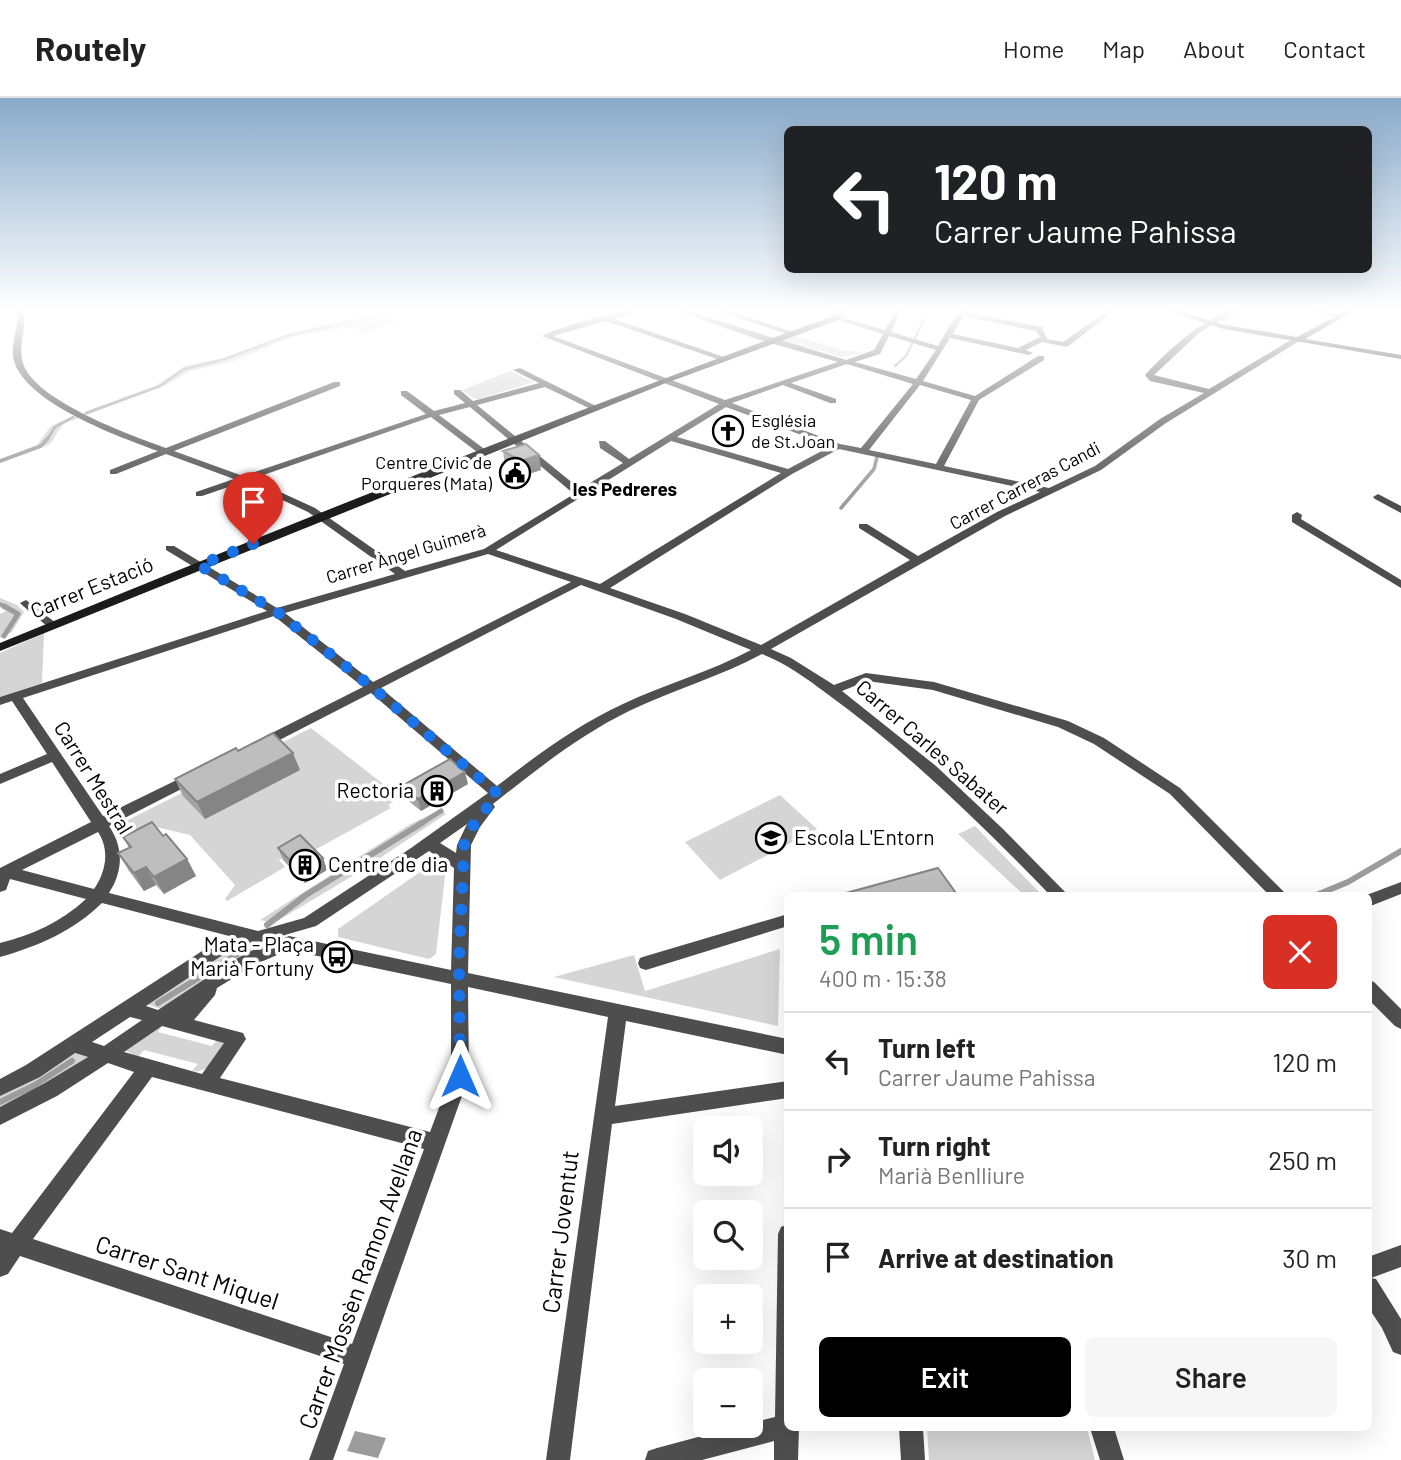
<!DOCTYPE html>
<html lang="en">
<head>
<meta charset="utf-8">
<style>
	:root { --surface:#fff; --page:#f6f6f6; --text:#222; --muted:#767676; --line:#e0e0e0; --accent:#000 }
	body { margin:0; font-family:Barlow,sans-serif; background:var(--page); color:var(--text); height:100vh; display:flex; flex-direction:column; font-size:26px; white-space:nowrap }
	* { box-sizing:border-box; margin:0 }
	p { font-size:23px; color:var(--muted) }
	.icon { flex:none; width:38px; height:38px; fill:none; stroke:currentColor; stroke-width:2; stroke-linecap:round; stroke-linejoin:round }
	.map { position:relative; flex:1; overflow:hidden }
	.details { position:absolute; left:784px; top:794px; width:588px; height:539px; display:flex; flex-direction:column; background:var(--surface); border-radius:10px; box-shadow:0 7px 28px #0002 }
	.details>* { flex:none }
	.banner { position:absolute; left:784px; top:28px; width:588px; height:147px; border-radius:10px; box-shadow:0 7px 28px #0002; background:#202124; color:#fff; overflow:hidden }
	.buttons { position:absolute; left:693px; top:1018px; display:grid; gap:14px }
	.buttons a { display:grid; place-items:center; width:70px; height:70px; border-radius:10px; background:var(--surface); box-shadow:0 7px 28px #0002; font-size:35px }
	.pin { position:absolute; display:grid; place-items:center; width:60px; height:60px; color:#fff; margin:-72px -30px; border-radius:50% 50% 50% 0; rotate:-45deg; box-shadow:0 0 7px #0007 }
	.pin .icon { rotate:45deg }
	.me { position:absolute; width:77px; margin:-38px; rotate:0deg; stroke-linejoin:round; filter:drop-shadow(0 0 5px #0008) }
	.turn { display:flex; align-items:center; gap:24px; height:147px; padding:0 35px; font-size:32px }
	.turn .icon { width:91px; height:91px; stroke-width:2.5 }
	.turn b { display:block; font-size:49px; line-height:60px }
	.round { display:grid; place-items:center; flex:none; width:74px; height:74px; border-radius:10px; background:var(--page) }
	.head { display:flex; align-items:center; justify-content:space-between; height:119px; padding:0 35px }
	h1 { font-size:42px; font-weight:600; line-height:52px; color:#1e9e55 }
	.action { display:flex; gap:14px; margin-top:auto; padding:14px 35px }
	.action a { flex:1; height:80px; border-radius:10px; background:var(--accent); color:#fff; font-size:28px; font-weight:600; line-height:80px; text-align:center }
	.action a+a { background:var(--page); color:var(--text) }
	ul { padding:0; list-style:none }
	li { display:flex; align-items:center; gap:21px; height:98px; padding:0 35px; border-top:2px solid var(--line) }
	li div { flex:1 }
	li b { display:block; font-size:26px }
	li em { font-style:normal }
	header { display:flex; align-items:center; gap:42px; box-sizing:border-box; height:98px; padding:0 35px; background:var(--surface); border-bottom:2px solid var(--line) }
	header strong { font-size:33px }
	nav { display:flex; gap:38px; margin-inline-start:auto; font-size:24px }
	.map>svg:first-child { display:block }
	.green { fill:#d5d5d5 }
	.water { fill:#9c9c9c }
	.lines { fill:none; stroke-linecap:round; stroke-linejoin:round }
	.stream-far3 { stroke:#9c9c9c; stroke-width:2.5 }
	.stream-far2 { stroke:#9c9c9c; stroke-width:3.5 }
	.stream-far1 { stroke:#9c9c9c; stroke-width:5 }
	.stream { stroke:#9c9c9c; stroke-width:6 }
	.street { fill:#4e4e4e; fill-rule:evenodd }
	.secondary { fill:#1b1b1b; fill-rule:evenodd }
	.wall { fill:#a3a3a3 }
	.shaded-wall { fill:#858585 }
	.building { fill:#bebebe; stroke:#858585; stroke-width:2 }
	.route { stroke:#1a73e8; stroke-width:12; stroke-dasharray:0 21.6 }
	.labels { text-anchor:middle; stroke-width:7; stroke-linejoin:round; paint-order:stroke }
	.far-poi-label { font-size:18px; fill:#000; stroke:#fff; text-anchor:start }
	.far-street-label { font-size:18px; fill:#000; stroke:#fff }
	.far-neighbourhood-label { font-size:19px; font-weight:bold; fill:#000; stroke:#fff }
	.street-label { font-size:21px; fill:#000; stroke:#fff }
	.poi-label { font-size:21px; fill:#000; stroke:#fff; text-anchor:end }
	.near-street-label { font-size:24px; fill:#000; stroke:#fff }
</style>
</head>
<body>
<header>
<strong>Routely</strong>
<nav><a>Home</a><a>Map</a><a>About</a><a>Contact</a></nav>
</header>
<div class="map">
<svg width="1401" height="1362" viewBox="0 0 1401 1362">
	<rect width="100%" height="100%" fill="#fff"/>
	<path class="green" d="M 395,210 L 407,210 L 386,217 L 398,222 L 366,236 L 354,229 L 294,238 L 234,263 L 190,273 L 164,288 L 66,325 C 56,331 57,341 48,347 L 0,365 L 0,361 L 37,347 L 51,328 L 59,324 L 155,288 L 185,268 L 223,260 L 286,236 Z
		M 793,237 L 841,252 L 867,254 L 842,259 L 785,243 L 784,240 Z
		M 510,273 L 534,284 L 479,301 L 473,300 L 462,292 Z
		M 0,500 L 17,507 L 24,514 L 12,534 L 0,540 L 0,516 L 6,513 L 0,510 Z
		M 44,535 L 42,585 L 0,599 L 0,555 Z
		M 311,630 L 400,699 L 388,707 L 391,710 L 313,753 L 305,746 L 279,762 L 285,769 L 227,803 L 225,801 L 235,787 L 190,737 L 152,728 L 129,739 L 122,725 Z
		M 780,697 L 817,731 L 720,782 L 685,744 Z
		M 441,711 L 446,716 L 359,774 L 274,825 L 260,822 L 409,727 Z
		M 975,728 L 1037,792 L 1043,798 L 1025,798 L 958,736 Z
		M 433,765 L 446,770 L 436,856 L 429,861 L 338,839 L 338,831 Z
		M 241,848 L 251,849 L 252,853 L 161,911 L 146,906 L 226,854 Z
		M 780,851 L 778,928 L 554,879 L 634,857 L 645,893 Z
		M 156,926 L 162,928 L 158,934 L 212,948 L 217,942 L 224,945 L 223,949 C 214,961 208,976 192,973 L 198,966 L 144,952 L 138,959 L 124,952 Z
		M 70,954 L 88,959 L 0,1011 L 0,995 Z
		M 927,1330 L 1087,1330 L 1095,1362 L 929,1362 Z"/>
	<path class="water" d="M 355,1333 L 386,1340 L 378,1360 L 347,1353 Z"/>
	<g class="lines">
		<path class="stream-far3" d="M 895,268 L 906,258 L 930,210
			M 86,315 L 160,288 L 184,271 L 222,262 L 290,237 L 362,222 L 403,210
			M 47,342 L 55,329 L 73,319"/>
		<path class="stream-far2" d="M 0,363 L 41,348 L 48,340
			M 841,410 L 874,371 L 877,359
			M 0,506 L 7,510"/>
		<path class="stream-far1" d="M 4,538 L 18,516 L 4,508
			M 419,727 L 441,713"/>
		<path class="stream" d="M 1314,798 L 1348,784 L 1401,753
			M 267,827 L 306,797 L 422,725
			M 158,905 L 242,853
			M 0,1004 L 35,987 L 72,963"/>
		<path class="street" d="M 16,210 L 22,210 C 29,230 16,248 24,268 C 39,304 130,337 166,350 L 334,284 L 340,284 L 340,288 L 174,353 L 243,378 L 426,316 L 401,297 L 401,293 L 407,293 L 434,313 L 465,305 L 454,296 L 454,292 L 460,292 L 473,303 L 539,285 L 513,272 L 520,270 L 600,310 L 593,312 L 545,289 L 477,307 L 580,391 L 623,365 L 600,350 L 599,343 L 605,343 L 629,361 L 719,306 L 542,238 C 558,229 628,210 646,210 L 614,221 L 727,260 L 720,262 L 606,223 L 553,238 L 725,302 L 838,264 L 763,243 L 668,210 L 677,210 L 846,262 L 874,252 L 883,236 L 835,221 L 837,218 L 885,232 L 897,210 L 903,210 L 891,234 L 938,248 L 960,210 L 966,210 L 965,214 L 1042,229 L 1047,241 L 1063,244 L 1111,210 L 1118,210 L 1067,249 L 1042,244 L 1026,252 L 1033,255 L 1029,257 L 950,240 L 923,283 L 975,298 L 1038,258 L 1044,258 L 1044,262 L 979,302 L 944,368 L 1049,390 L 1095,368 L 1160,321 L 1204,295 L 1150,283 L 1145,277 C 1166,254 1213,210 1244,210 L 1200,234 L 1154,277 L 1209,291 L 1294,240 L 1301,242 L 1166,325 L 1101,372 L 1005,418 L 771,551 L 791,560 L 834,587 L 866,575 L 934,584 L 1068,623 L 1104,640 L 1180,690 L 1288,798 L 1270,798 L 1170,696 L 1094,646 L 1058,629 L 933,592 L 867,583 L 842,593 L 936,668 L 1003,731 L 1069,798 L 1051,798 C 980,725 908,654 826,595 C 806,580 785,565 762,556 C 719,579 673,592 629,613 C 580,637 536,672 493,706 L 495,709 L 480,729 L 471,747 L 468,875 L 788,941 L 788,957 L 626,923 L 615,1008 L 788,983 L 788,1000 L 612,1026 L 570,1362 L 546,1362 L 608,919 L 468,889 L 469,978 L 333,1362 L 309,1362 L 344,1266 L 20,1158 L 8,1176 L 0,1179 L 0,1131 L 12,1135 L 134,974 L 108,965 L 57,998 L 0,1027 L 0,1009 L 43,986 L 88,959 L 75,955 L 40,979 L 0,998 L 0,981 L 26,967 L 216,844 L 233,839 L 102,805 C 73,833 39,848 0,859 L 0,845 C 32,837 61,824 86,801 L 10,781 L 6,792 L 0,794 L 0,770 L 91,724 L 52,664 L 0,686 L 0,676 L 47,656 L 12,603 L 0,607 L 0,599 L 267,513 L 166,452 L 166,448 L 174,448 L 277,510 L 395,476 L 308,414 L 248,386 L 243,384 L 202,398 L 196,398 L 196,394 L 234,381 L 166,356 L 116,376 L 110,376 L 110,372 L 158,353 C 119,339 26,305 14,263 C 9,245 21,229 16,210 ZM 963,218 L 1036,233 L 1040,239 L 1018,250 L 953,236 ZM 889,238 L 936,252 L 916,281 L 855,264 L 880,256 ZM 847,266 L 913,286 L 861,350 L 840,346 L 732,305 L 783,287 L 830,305 L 836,305 L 836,301 L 791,285 ZM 920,287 L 971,302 L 936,366 L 869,352 ZM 470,309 L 574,396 L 484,451 L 405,473 L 315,410 L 252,381 L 431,319 L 481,357 L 487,357 L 487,353 L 439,317 ZM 726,309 L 831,348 L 788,371 L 677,339 ZM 671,343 L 781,375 L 600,486 L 496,452 ZM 839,351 L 1040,394 L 997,414 L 918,458 L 867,426 L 859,426 L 859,430 L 910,462 L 761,547 L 685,516 L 610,490 L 792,376 ZM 488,456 L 571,484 L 373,584 L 285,515 ZM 581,487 L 676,521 L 751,552 C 710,574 665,586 623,606 C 577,627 537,657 497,688 L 381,590 ZM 274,518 L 363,589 L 254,644 L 252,647 L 254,650 L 264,650 L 371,595 L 488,695 L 411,750 L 304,820 L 258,833 L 109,795 C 123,773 124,750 109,728 L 199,682 L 201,679 L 199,676 L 189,676 L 103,718 L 23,600 ZM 467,726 L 457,747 L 456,755 L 440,745 ZM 98,734 C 110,752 106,774 94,791 L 22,772 ZM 429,753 L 454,770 L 451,872 L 289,838 L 257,850 L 232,863 L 158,912 L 146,908 L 227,854 L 316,828 ZM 289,852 L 451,886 L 451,978 L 430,1034 L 220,980 L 246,941 L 243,935 L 194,922 L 215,897 L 217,890 L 256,866 ZM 130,919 L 142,922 L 104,948 L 92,944 ZM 162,928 L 224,945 L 202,976 L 124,954 ZM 152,979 L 424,1051 L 352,1246 L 33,1141 Z
			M 709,210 L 718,210 L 797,235 L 790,237 Z
			M 825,210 L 837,210 L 846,213 L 843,215 Z
			M 1301,210 L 1312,210 L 1344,218 L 1340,220 Z
			M 1378,396 L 1401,408 L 1401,415 L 1375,401 L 1373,399 Z
			M 1297,414 L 1302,417 L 1301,421 L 1401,482 L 1401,490 L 1292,424 L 1292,417 Z
			M 26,502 L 56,525 L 56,529 L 48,529 L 22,507 L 20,505 Z
			M 1401,784 L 1401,796 L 1368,809 L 1368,798 L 1364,798 Z
			M 788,816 L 788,828 L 646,872 L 640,870 L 638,865 L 640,860 L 646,858 Z
			M 1368,882 L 1374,884 L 1401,911 L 1401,931 L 1395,928 L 1368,901 Z
			M 788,1126 L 788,1330 L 799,1330 L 798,1362 L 774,1362 L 774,1343 L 702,1362 L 645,1362 L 648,1353 L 657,1350 L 739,1328 L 751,1328 L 751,1325 L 775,1319 L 778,1136 L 781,1129 Z
			M 1401,1147 L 1401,1169 L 1371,1180 L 1376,1181 L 1401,1221 L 1401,1257 L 1393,1254 L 1382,1230 L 1368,1209 L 1368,1159 Z
			M 899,1330 L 923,1330 L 925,1362 L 901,1362 Z
			M 1090,1330 L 1114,1330 L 1124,1362 L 1100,1362 Z"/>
		<path class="secondary" d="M 842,210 L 848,210 L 843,218 L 836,223 L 666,285 L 0,553 L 0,545 C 275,432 551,321 830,219 L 838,216 Z
			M 1159,210 L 1168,210 L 1225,227 L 1297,239 L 1351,210 L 1359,210 L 1305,241 L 1401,257 L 1401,261 L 1224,231 Z"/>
	</g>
	<path class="wall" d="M 503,353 L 541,372 L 522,378 L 505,368 Z
		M 238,653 L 300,672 L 205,721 L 183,698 L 175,681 Z
		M 468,686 L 421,713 L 405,700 L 402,688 Z
		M 163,738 L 187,761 L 196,778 L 164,796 L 156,787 L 144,793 L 129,773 L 118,755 L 129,750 L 123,739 Z
		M 278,750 L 323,760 L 327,772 L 305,785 L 283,762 Z"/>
	<path class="shaded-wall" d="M 539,357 L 541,372 L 522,378 L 521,363 Z
		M 293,655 L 300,672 L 205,721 L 197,704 Z
		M 465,674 L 468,686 L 421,713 L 418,701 Z
		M 323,760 L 327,772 L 305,785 L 300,773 Z
		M 187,761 L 196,778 L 164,796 L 154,779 Z
		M 146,769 L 156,787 L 144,793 L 134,775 Z"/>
	<path class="building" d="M 526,346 L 539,357 L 521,363 L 503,353 Z
		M 273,635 L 293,655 L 197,704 L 175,681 L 236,650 L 238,653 Z
		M 450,661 L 465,674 L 418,701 L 402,688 Z
		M 152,724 L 163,738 L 166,736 L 187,761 L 154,779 L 146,769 L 134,775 L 118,755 L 131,749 L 123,739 Z
		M 300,737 L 323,760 L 300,773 L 278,750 Z
		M 938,770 L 958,798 L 835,798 Z"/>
	<linearGradient id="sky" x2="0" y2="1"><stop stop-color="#89aaca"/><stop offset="0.53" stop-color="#fff"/><stop offset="1" stop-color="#fff" stop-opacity="0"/></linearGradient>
	<rect width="1401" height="400" fill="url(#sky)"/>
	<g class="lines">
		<path class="route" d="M 253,446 L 199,467 L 276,513 L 373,590 L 498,696 L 474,726 L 464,747 L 459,863 L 460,978"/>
	</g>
	<defs>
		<g id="church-ring" transform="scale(1.575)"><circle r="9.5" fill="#fff" stroke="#000" stroke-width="1.5"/><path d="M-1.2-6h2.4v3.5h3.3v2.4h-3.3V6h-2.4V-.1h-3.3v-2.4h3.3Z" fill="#000"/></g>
		<g id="civic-ring" transform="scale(1.575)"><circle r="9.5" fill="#fff" stroke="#000" stroke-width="1.5"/><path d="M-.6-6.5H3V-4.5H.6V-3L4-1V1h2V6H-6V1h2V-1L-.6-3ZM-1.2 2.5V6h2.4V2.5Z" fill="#000"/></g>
		<g id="building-ring" transform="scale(1.575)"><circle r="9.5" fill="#fff" stroke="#000" stroke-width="1.5"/><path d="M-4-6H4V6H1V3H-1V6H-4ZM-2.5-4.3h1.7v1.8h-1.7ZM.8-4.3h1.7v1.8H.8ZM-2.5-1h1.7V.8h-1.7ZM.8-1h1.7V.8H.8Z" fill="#000"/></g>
		<g id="school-ring" transform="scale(1.575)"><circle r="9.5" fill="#fff" stroke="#000" stroke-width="1.5"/><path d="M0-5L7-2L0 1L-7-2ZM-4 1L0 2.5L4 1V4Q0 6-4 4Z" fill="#000"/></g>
		<g id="bus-ring" transform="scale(1.575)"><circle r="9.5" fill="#fff" stroke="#000" stroke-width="1.5"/><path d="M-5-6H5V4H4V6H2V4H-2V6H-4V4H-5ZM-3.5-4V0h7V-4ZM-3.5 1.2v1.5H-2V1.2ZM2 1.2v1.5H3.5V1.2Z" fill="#000"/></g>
	</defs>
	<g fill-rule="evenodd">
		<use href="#church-ring" x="728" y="333"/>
		<use href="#civic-ring" x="515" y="375"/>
		<use href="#building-ring" x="437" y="693"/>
		<use href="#school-ring" x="771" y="740"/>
		<use href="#building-ring" x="305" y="767"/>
		<use href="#bus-ring" x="337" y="859"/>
	</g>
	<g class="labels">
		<g class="far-poi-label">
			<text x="751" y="329">Església<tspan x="751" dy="21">de St.Joan</tspan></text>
			<text x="492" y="371" text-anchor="end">Centre Cívic de<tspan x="492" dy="21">Porqueres (Mata)</tspan></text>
		</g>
		<g class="far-street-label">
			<text transform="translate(1025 388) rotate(-28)" y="6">Carrer Carreras Candi</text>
			<text transform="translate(406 456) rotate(-17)" y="6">Carrer Àngel Guimerà</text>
		</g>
		<g class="far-neighbourhood-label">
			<text x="625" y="398">les Pedreres</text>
		</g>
		<g class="street-label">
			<text transform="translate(92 490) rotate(-22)" y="7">Carrer Estació</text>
			<text transform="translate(932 650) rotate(41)" y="7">Carrer Carles Sabater</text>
			<text transform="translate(93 680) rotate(58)" y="7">Carrer Mestral</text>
		</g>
		<g class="poi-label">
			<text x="414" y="700">Rectoria</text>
			<text x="794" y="747" text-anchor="start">Escola L'Entorn</text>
			<text x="328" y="774" text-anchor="start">Centre de dia</text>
			<text x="314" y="854">Mata - Plaça<tspan x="314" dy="24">Marià Fortuny</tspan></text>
		</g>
		<g class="near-street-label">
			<text transform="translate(561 1134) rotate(-83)" y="8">Carrer Joventut</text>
			<text transform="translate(187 1175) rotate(18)" y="8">Carrer Sant Miquel</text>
			<text transform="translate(361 1181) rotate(-70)" y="8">Carrer Mossèn Ramon Avellana</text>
		</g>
	</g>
</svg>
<div class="buttons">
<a><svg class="icon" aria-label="sound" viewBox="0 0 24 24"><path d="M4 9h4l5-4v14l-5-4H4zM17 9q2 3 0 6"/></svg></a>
<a><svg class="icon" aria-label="search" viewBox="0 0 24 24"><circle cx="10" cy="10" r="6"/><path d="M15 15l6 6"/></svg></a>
<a>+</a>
<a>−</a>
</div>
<div class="pin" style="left:253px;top:446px;background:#d93025"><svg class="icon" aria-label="arrive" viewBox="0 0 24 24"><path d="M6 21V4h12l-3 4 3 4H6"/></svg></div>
<svg class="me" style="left:460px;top:978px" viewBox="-20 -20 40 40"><path d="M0-17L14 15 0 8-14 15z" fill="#1a73e8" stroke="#fff" stroke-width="4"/></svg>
<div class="banner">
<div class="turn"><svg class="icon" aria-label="left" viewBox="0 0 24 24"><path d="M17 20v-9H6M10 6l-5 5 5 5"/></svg><div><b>120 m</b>Carrer Jaume Pahissa</div></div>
</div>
<section class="details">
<div class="head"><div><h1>5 min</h1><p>400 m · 15:38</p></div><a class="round" style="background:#d93025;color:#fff"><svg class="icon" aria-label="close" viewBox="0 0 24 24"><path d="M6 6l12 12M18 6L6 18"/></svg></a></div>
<ul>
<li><svg class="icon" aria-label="left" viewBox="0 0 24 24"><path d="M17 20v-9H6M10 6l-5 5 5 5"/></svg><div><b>Turn left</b><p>Carrer Jaume Pahissa</p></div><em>120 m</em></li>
<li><svg class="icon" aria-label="right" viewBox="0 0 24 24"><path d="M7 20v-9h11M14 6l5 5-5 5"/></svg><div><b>Turn right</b><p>Marià Benlliure</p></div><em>250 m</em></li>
<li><svg class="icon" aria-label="arrive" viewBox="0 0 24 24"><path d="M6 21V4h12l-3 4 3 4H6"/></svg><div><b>Arrive at destination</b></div><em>30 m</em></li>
</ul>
<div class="action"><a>Exit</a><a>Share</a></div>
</section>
</div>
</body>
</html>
